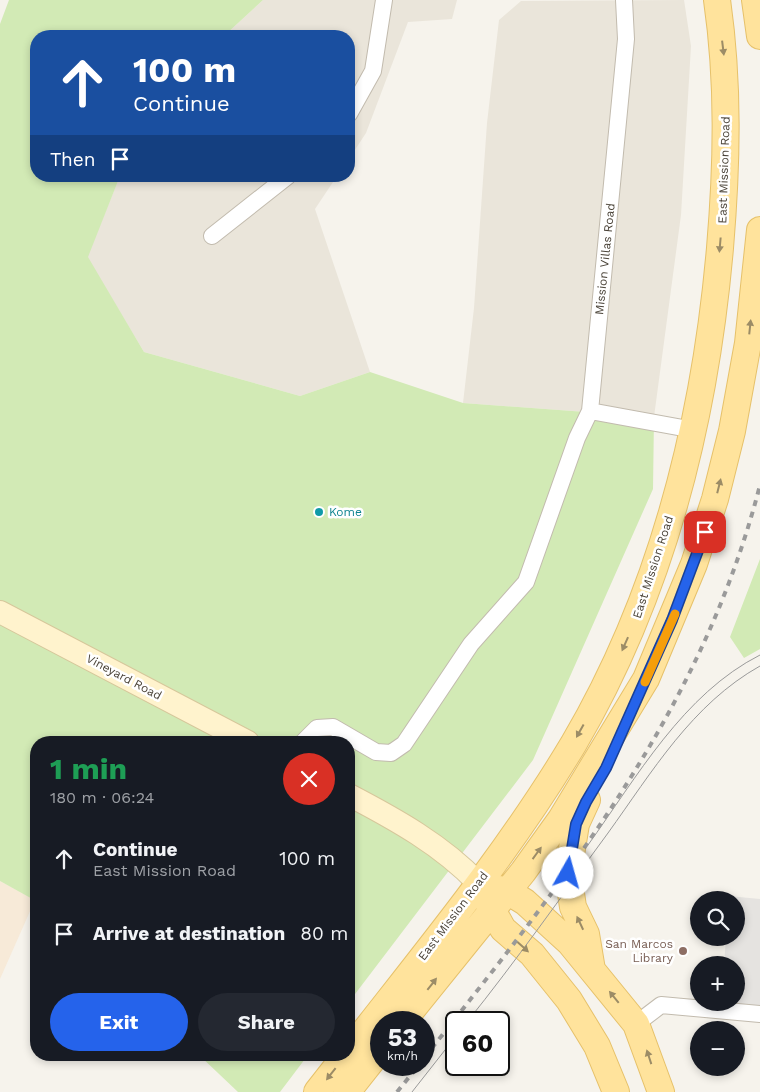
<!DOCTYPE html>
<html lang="en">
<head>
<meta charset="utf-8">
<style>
	:root { --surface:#171b24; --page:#242831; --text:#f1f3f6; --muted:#9ea1a6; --accent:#2563eb }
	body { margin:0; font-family:"Work Sans",sans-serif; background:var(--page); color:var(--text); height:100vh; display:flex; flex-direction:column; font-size:19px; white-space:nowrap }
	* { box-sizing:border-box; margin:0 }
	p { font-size:16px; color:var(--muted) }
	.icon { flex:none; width:28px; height:28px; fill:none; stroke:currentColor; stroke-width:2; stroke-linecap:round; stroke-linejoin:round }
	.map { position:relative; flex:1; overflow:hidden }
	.side { position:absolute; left:30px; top:736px; width:325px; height:325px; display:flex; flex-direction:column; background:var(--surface); border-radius:20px; box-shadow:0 2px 8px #0003 }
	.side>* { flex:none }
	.top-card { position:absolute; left:30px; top:30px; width:325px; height:152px; border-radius:20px; box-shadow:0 2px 8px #0003; background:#1a4fa0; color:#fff; overflow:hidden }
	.fabs { position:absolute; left:690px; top:891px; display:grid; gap:10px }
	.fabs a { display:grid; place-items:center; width:55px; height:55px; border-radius:50%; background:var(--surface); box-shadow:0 2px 8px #0003; font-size:25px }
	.speed { position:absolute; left:370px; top:1011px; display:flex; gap:10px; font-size:25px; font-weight:700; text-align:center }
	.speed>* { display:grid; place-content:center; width:65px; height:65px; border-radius:50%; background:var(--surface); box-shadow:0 2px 8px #0003; line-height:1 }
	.speed small { font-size:12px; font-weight:400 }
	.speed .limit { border:2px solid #111; border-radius:8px; background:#fff; color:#111 }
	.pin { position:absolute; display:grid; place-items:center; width:42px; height:42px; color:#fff; margin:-21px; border-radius:10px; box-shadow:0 2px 8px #0006 }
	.me { position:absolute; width:55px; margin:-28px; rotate:7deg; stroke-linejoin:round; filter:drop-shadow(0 0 4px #0008) }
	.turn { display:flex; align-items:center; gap:18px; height:105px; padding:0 20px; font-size:22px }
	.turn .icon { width:65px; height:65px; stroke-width:2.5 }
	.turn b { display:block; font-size:35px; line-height:42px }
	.then { display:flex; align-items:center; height:48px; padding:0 20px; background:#0003; gap:10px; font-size:19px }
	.round { display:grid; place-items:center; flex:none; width:52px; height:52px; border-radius:26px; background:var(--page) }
	.headline { display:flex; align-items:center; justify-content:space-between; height:85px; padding:0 20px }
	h1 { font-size:30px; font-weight:700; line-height:38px; color:#1e9e55 }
	.primary-button { display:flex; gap:10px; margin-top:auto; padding:10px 20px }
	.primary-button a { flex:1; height:58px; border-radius:30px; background:var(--accent); color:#fff; font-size:20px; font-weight:700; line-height:58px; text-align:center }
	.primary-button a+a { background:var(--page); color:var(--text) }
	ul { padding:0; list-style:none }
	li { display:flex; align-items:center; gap:15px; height:75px; padding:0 20px }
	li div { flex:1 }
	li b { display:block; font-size:19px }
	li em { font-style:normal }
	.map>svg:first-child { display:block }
	.residential { fill:#eae5da }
	.commercial { fill:#f7ead8 }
	.green { fill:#d2eab5 }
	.parking { fill:#e5e3e0 }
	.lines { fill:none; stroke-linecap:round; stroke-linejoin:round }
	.street-casing { stroke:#c2bbae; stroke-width:18 }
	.secondary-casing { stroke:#d6c79b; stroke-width:24 }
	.primary-casing { stroke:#e6c16a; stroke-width:28 }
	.street { stroke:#fff; stroke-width:16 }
	.secondary { stroke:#fff3cd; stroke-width:22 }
	.primary { stroke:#ffe39c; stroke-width:26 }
	.tram { stroke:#9a9a9a; stroke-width:1 }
	.rail { stroke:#9a9a9a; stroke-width:4; stroke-dasharray:6 6; stroke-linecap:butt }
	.oneway { fill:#9c8c66 }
	.route-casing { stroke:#184099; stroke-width:12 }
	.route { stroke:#2563eb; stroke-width:9 }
	.slow { stroke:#f59e0b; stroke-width:9 }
	.culture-dot { fill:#0f9aa8; stroke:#fff; stroke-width:2 }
	.education-dot { fill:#8d6e63; stroke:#fff; stroke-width:2 }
	.labels { text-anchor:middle; stroke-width:5; stroke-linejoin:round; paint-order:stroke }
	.street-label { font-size:12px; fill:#4b4439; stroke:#fff }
	.culture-label { font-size:12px; fill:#0d838f; stroke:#fff; text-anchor:start }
	.education-label { font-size:12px; fill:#785e54; stroke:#fff; text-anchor:end }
</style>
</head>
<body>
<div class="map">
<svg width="760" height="1092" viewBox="0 0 760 1092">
	<rect width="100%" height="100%" fill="#f6f3ec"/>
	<path class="residential" d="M 263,0 L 457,0 L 452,19 L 408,22 L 366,133 L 349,159 L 349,36 L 224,36 Z
		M 684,0 L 691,46 L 681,215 L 654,417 L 463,403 L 474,308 L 487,123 L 499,20 L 521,1 Z
		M 120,176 L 337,176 L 315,209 L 370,372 L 300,396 L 144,352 L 87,257 Z"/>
	<path class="commercial" d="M 0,881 L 35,900 L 0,979 Z"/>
	<path class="green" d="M 9,0 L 263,0 L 224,36 L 36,36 L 36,176 L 120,176 L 88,257 L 144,352 L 300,396 L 370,372 L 463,403 L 654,417 L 653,489 L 533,760 L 349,1002 L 349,742 L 36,742 L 36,901 L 0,881 L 0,24 Z
		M 760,559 L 760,649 L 744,658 L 730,637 Z
		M 199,1055 L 308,1055 L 280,1092 L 238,1092 Z"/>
	<path class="parking" d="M 729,896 L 760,899 L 760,1007 L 721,1003 L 736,1002 L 736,965 L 724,965 L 726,938 L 736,938 L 736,900 L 729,900 Z"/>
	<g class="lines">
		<g class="street-casing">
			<path id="street" d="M 624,0 L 626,39 L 590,411 L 694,430
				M 349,114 L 373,71 L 384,0
				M 212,236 L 288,176
				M 303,742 L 317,728 L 333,727 L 376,752 L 391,753 L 404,744 L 471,644 L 526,582 L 577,438 L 590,411
				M 636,1024 L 661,1005 L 760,1014"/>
		</g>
		<g class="secondary-casing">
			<path id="secondary" d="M 0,612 L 248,742
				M 349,795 C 395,819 442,845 478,883"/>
		</g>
		<g class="primary-casing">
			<path id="primary" d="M 755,0 L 760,36
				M 587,800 L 576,824 L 568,873 L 573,907 L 586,934 L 592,970
				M 490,887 L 507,891 L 525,902 L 570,943 L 636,1024 L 661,1092
				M 485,897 L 503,929 L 532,954 L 569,1000 L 597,1046 L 616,1092
				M 402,1022 L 523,872 L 561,819 L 646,679 L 694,564 L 715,499 L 732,431 L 748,343 L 760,230
				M 349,1051 C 427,951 509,852 574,743 C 662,593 705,420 720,248 C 727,165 729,83 717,0
				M 317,1092 L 346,1055
				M 347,1092 L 381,1049"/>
		</g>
		<use href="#street" class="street"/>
		<use href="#secondary" class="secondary"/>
		<use href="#primary" class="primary"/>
		<path class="tram" d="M 588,845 C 637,777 683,694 760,655
			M 467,1022 C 516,961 561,897 608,833 C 652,772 692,704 760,666
			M 412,1092 L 456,1036"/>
		<path class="rail" d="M 424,1058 C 565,880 702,711 760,485
			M 397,1092 L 419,1065"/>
	</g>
	<defs><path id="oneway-solid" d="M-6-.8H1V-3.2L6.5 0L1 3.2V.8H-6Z" transform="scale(1.25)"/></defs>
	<g class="oneway">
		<use href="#oneway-solid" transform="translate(723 48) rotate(83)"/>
		<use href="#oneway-solid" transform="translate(720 245) rotate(95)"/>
		<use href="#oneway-solid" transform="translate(750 327) rotate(-84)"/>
		<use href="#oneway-solid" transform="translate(719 486) rotate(-76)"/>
		<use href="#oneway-solid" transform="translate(625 644) rotate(114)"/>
		<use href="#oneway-solid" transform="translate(580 731) rotate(119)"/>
		<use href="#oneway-solid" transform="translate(537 853) rotate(-54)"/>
		<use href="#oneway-solid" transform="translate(580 923) rotate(-115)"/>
		<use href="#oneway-solid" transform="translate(523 947) rotate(42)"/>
		<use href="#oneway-solid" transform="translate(432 984) rotate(-52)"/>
		<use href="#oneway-solid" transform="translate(614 997) rotate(-129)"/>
		<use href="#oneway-solid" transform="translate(649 1057) rotate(-108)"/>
		<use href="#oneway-solid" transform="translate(331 1074) rotate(128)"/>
	</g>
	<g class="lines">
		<g class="route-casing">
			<path id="route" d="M 568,873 L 576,824 L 586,802 L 606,768 L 672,620 L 705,532"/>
		</g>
		<use href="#route" class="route"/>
		<path class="slow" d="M 645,682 L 675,614"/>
	</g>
	<circle class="culture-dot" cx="319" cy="512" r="5"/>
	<circle class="education-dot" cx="683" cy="951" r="5"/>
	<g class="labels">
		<g class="street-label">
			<text transform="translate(724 170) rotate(-88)" y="4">East Mission Road</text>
			<text transform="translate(605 259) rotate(-84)" y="4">Mission Villas Road</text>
			<text transform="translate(653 567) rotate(-72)" y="4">East Mission Road</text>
			<text transform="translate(124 677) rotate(28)" y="4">Vineyard Road</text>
			<text transform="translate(453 916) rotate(-53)" y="4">East Mission Road</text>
		</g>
		<g class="culture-label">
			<text x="329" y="516">Kome</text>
		</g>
		<g class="education-label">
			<text x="673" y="948">San Marcos<tspan x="673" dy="14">Library</tspan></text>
		</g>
	</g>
</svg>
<div class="fabs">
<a><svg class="icon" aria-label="search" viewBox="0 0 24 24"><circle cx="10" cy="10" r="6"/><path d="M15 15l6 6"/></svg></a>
<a>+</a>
<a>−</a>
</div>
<div class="speed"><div>53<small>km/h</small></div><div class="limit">60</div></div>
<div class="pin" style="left:705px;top:532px;background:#d93025"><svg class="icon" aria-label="arrive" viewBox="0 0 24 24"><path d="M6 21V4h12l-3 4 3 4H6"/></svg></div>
<svg class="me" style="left:568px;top:873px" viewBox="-20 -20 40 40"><circle r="19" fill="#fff"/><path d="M0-13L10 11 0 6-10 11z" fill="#2563eb"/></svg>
<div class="top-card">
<div class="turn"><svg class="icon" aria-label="ahead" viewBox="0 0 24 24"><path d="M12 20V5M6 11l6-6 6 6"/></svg><div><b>100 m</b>Continue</div></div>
<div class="then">Then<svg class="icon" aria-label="arrive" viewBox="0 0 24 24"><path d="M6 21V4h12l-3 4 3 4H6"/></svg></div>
</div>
<section class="side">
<div class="headline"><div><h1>1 min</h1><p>180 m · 06:24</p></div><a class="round" style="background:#d93025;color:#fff"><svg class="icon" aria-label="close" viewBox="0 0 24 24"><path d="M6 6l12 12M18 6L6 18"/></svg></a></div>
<ul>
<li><svg class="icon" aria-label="ahead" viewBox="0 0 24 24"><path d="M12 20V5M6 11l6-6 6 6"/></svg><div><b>Continue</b><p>East Mission Road</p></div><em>100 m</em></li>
<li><svg class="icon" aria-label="arrive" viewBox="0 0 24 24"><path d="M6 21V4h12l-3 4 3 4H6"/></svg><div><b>Arrive at destination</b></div><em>80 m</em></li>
</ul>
<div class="primary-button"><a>Exit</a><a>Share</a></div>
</section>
</div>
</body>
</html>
